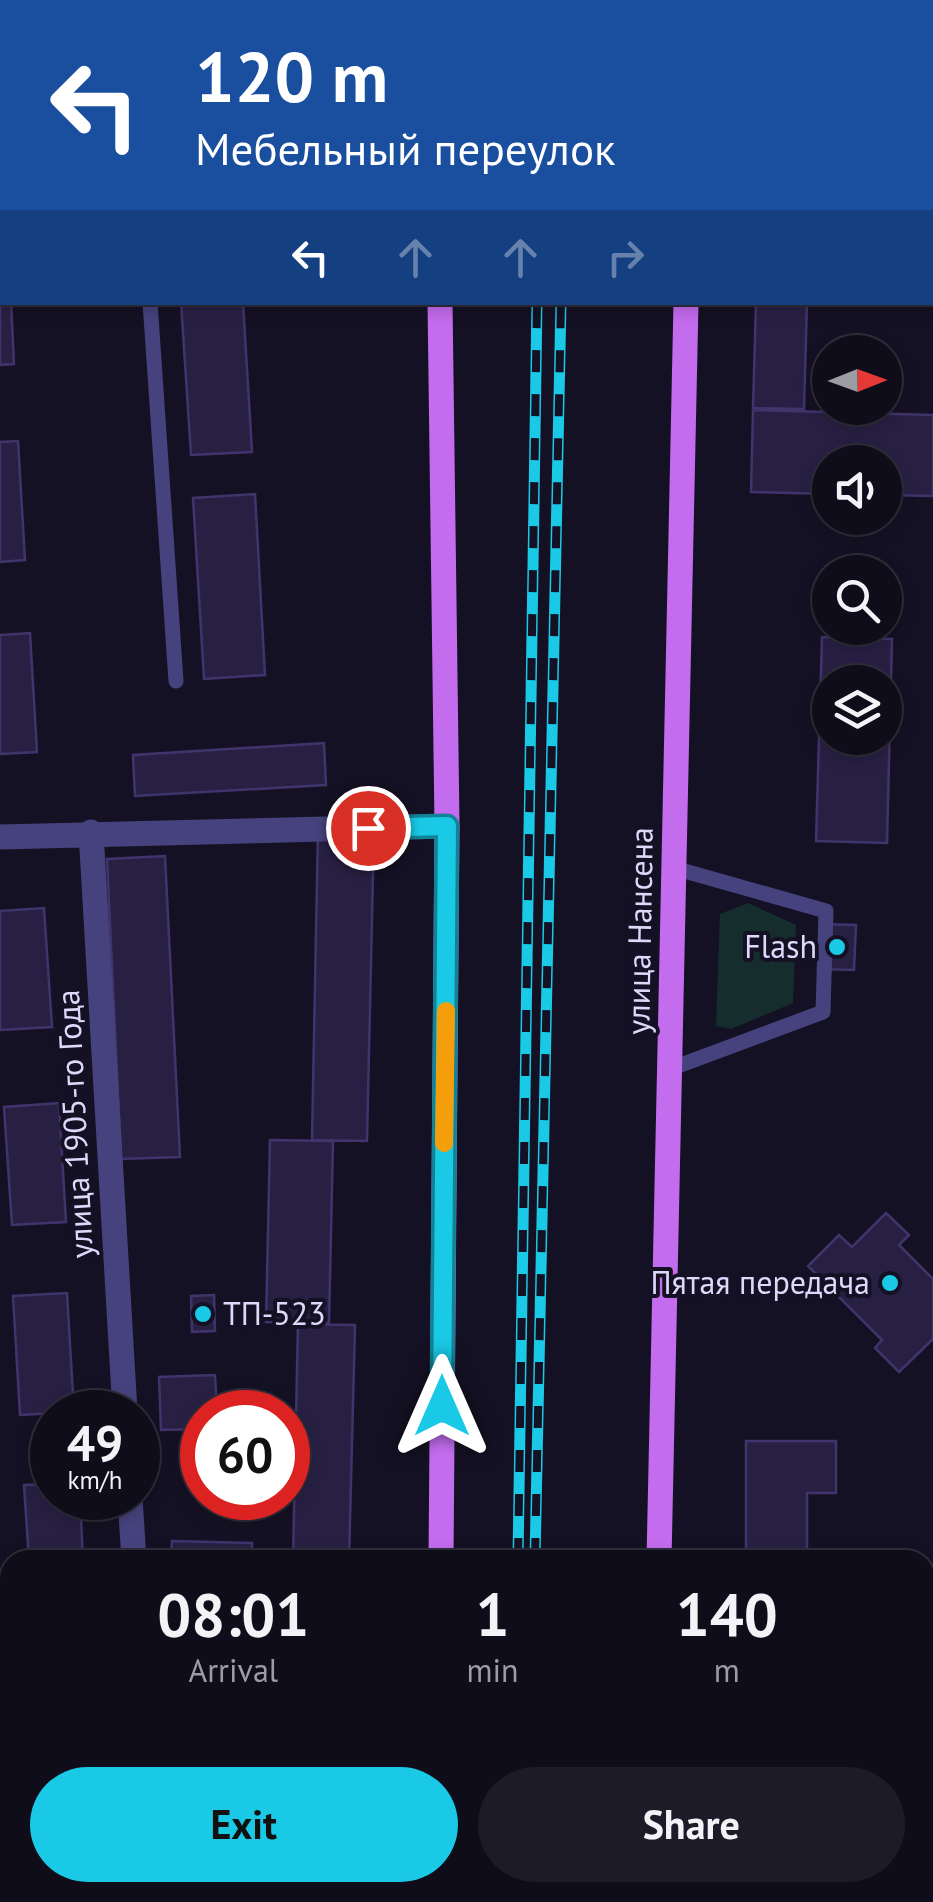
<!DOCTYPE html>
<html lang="en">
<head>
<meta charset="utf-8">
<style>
	:root { --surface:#100d1b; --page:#1e1b28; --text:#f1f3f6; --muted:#9c9ca3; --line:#302d3a; --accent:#1ac9e5 }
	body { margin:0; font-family:"PT Sans",sans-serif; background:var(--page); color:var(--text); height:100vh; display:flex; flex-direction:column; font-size:38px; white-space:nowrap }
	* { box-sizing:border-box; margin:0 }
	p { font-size:32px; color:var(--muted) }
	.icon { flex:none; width:55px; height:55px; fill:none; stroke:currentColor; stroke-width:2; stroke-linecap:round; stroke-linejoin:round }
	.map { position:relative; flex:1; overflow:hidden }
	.sheet { position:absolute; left:0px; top:1550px; width:935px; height:352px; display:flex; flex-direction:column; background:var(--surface); border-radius:30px 30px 0 0; box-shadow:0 5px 15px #0003,0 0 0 2px var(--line) }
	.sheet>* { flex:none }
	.top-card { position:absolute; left:0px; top:0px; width:935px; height:305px; box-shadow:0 5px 15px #0003,0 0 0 2px var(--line); background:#1a4fa0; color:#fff; overflow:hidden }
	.needle { width:65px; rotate:89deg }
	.buttons { position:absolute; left:812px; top:335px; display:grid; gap:20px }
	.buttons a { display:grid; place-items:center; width:90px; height:90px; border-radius:50%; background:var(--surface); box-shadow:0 5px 15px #0003,0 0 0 2px var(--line); font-size:50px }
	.speed { position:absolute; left:30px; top:1390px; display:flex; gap:20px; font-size:50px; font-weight:700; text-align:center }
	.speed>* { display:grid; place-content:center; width:130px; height:130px; border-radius:50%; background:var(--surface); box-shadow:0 5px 15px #0003,0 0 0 2px var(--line); line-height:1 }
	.speed small { font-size:25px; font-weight:400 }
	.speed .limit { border:15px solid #d22; background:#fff; color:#111 }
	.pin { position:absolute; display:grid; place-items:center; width:85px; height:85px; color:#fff; margin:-42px; border:5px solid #fff; border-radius:50%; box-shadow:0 2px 10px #0007 }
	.me { position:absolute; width:110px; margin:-55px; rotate:0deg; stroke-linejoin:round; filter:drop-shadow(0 0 8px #0008) }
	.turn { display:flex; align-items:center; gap:35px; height:210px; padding:0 30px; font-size:45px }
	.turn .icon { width:130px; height:130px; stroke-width:2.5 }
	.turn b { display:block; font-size:70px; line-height:85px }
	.lanes { display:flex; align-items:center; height:95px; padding:0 30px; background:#0003; justify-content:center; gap:50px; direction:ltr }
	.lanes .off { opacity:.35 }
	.eta { display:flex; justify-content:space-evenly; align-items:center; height:170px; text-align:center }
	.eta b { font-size:60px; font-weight:700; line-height:70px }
	.primary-button { display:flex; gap:20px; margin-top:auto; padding:20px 30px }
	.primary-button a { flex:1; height:115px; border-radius:60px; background:var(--accent); color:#111; font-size:40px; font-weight:700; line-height:115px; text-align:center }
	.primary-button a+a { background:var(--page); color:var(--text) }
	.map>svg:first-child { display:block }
	.green { fill:#152d2d }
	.building { fill:#282043; stroke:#41346c; stroke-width:2.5; fill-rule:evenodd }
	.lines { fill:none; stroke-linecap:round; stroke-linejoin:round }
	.lane { stroke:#46427d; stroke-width:15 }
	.street { stroke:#46427d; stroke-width:25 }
	.primary { stroke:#c36cee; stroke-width:25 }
	.rail-casing { stroke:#1ac9e5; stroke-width:11 }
	.rail { stroke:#151124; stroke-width:8; stroke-dasharray:22; stroke-linecap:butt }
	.route-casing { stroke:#118395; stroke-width:25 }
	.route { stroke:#1ac9e5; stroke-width:18 }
	.slow { stroke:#f59e0b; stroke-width:18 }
	.poi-dot { fill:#1ac9e5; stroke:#151124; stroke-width:4 }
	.labels { text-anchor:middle; stroke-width:8; stroke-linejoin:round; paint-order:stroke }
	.street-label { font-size:32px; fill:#ded8fb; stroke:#151124 }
	.poi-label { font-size:32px; fill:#ded8fb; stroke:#151124; text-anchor:end }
</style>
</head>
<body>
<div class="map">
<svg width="933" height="1902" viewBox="0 0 933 1902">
	<rect width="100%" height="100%" fill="#151124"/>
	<path class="green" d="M 748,903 L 796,925 L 793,1003 L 731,1029 L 716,1026 L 720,914 Z"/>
	<path class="building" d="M 0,246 L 2,302 L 11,302 L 14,364 L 0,365 Z
		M 181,302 L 243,302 L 252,452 L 191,455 Z
		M 756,302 L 807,302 L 804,409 L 753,408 Z
		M 753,410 L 933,415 L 933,496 L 885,495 L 885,462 L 830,462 L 830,494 L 751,492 Z
		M 18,441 L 25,560 L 0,562 L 0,442 Z
		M 255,494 L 265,675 L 204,679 L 193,498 Z
		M 30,633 L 37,752 L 0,754 L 0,635 Z
		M 822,637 L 892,639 L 887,843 L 816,841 ZM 830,682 L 885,682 L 885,738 L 830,738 Z
		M 324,743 L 326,785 L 135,796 L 133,755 Z
		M 318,828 L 374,829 L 367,1141 L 312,1140 Z
		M 165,856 L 180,1157 L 121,1159 L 107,859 Z
		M 44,908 L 52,1027 L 0,1030 L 0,911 Z
		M 820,924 L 856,925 L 854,970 L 818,969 Z
		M 59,1103 L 66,1222 L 12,1225 L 4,1107 Z
		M 270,1140 L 333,1141 L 329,1323 L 266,1322 Z
		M 886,1213 L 909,1235 L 899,1245 L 933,1279 L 933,1339 L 899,1372 L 875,1348 L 882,1340 L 808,1266 L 839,1235 L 852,1247 Z
		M 67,1293 L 74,1412 L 20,1415 L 13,1296 Z
		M 214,1295 L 215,1331 L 192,1332 L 191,1296 Z
		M 298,1324 L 355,1325 L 349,1560 L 293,1560 Z
		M 215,1375 L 217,1412 L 202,1412 L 202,1429 L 161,1430 L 159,1377 Z
		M 746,1441 L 836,1441 L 836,1493 L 807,1493 L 807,1560 L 746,1560 Z
		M 52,1484 L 52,1498 L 80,1498 L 83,1560 L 29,1560 L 24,1485 Z
		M 172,1541 L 252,1543 L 252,1560 L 171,1560 Z
		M 0,1778 L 10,1779 L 10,1892 L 319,1892 L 319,1902 L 0,1902 Z
		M 925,1799 L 933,1799 L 933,1902 L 912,1902 L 912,1892 L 925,1892 Z
		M 735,1892 L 789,1892 L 789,1902 L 735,1902 Z"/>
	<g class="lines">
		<path class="lane" d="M 129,0 L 129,2
			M 150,302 L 176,681
			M 670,1069 L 823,1012 L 826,911 L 674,868
			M 925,1717 L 933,1717"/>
		<path class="street" d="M 91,832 L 125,1412
			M 0,837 L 447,826
			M 130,1498 L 134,1560
			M 0,1703 L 10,1703"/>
		<path class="primary" d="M 436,0 L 436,2
			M 693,2 L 693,0
			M 440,302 L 447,826 L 441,1560
			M 659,1560 L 686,302
			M 434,1902 L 435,1892
			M 650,1902 L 651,1892"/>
		<g class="rail-casing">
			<path id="rail" d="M 545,2 L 545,0
				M 567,2 L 567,0
				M 518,1560 L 537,302
				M 535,1560 L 561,302
				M 511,1902 L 511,1892
				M 527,1902 L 527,1892"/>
		</g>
		<use href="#rail" class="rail"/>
	</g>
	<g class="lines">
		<g class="route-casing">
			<path id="route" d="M 368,828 L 447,826 L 442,1406"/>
		</g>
		<use href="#route" class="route"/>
		<path class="slow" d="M 444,1143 L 446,1011"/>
	</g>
	<g class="poi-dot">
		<circle cx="837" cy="947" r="10"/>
		<circle cx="890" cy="1283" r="10"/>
		<circle cx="203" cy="1314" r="10"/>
	</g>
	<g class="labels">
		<g class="street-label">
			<text transform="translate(640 931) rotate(-89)" y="11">улица Нансена</text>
			<text transform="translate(75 1124) rotate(-93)" y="11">улица 1905-го Года</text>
		</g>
		<g class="poi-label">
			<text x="817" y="958">Flash</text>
			<text x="870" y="1294">Пятая передача</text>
			<text x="223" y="1325" text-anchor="start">ТП-523</text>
		</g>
	</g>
</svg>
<div class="buttons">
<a><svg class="needle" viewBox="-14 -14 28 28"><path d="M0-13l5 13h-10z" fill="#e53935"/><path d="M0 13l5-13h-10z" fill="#9c9ca3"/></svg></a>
<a><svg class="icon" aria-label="sound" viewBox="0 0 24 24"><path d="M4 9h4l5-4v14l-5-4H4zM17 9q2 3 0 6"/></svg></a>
<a><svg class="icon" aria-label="search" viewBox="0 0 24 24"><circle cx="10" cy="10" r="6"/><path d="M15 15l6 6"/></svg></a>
<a><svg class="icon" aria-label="layers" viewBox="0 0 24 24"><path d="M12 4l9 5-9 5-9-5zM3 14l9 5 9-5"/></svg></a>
</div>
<div class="speed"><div>49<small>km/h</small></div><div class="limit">60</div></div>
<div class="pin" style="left:368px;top:828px;background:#d93025"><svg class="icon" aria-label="arrive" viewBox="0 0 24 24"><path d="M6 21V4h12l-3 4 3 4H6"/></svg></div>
<svg class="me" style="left:442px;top:1406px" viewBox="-20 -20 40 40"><path d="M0-17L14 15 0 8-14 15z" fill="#1ac9e5" stroke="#fff" stroke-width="4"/></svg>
<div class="top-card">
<div class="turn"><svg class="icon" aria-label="left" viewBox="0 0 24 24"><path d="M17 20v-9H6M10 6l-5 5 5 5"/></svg><div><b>120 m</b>Мебельный переулок</div></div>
<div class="lanes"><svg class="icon" aria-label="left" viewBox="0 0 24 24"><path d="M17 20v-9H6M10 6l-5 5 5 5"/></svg><svg class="icon off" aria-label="ahead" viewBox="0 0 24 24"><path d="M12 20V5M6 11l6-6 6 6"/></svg><svg class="icon off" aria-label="ahead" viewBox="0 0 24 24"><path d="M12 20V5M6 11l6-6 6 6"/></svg><svg class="icon off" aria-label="right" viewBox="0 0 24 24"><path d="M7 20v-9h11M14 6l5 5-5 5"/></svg></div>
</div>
<section class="sheet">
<div class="eta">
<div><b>08:01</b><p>Arrival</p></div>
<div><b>1</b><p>min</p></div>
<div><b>140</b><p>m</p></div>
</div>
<div class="primary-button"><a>Exit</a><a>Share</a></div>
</section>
</div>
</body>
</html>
